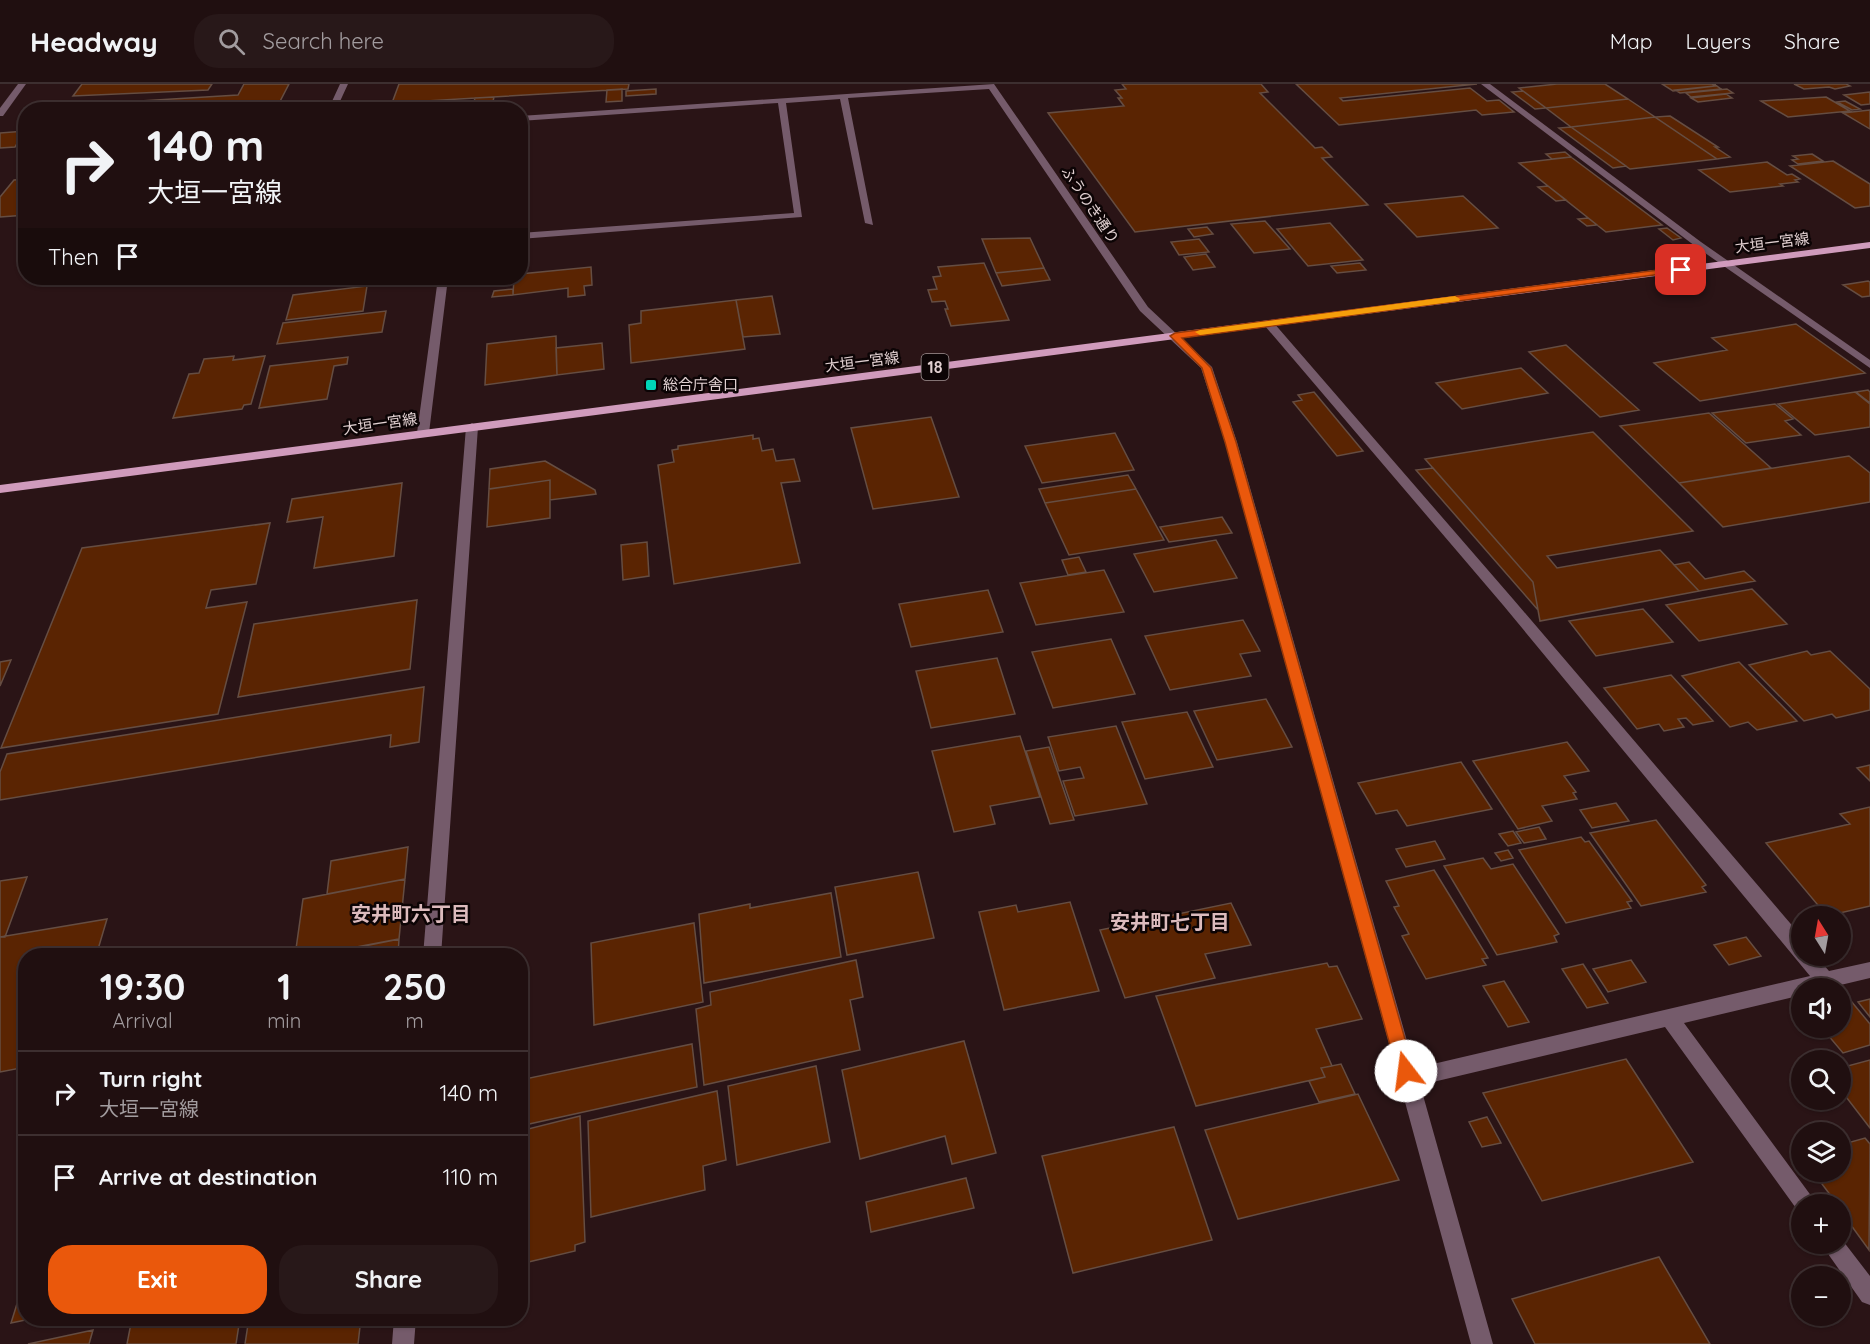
<!DOCTYPE html>
<html lang="en">
<head>
<meta charset="utf-8">
<style>
	:root { --surface:#200f10; --page:#281819; --text:#f1f3f6; --muted:#a29c9f; --line:#3d2f30; --accent:#ea580c }
	body { margin:0; font-family:Quicksand,"Noto Sans JP",sans-serif; background:var(--page); color:var(--text); height:100vh; display:flex; flex-direction:column; font-size:22px; white-space:nowrap }
	* { box-sizing:border-box; margin:0 }
	p { font-size:20px; color:var(--muted) }
	.icon { flex:none; width:33px; height:33px; fill:none; stroke:currentColor; stroke-width:2; stroke-linecap:round; stroke-linejoin:round }
	.map { position:relative; flex:1; overflow:hidden }
	.details { position:absolute; left:18px; top:864px; width:510px; height:378px; display:flex; flex-direction:column; background:var(--surface); border-radius:24px; box-shadow:0 2px 4px #0004,0 0 0 2px var(--line) }
	.details>* { flex:none }
	.top-card { position:absolute; left:18px; top:18px; width:510px; height:183px; border-radius:24px; box-shadow:0 2px 4px #0004,0 0 0 2px var(--line); background:#200f10; color:var(--text); overflow:hidden }
	.needle { width:39px; rotate:349deg }
	.tools { position:absolute; left:1791px; top:822px; display:grid; gap:12px }
	.tools a { display:grid; place-items:center; width:60px; height:60px; border-radius:50%; background:var(--surface); box-shadow:0 2px 4px #0004,0 0 0 2px var(--line); font-size:30px }
	.pin { position:absolute; display:grid; place-items:center; width:51px; height:51px; color:#fff; margin:-26px; border-radius:12px; box-shadow:0 3px 9px #0006 }
	.me { position:absolute; width:66px; margin:-33px; rotate:345deg; stroke-linejoin:round; filter:drop-shadow(0 0 4px #0008) }
	.turn { display:flex; align-items:center; gap:21px; height:126px; padding:0 30px; font-size:27px }
	.turn .icon { width:78px; height:78px; stroke-width:2.5 }
	.turn b { display:block; font-size:42px; line-height:51px }
	.then { display:flex; align-items:center; height:57px; padding:0 30px; background:#0003; gap:12px; font-size:22px }
	.eta { display:flex; justify-content:space-evenly; align-items:center; height:102px; text-align:center }
	.eta b { font-size:36px; font-weight:800; line-height:42px }
	.action { display:flex; gap:12px; margin-top:auto; padding:12px 30px }
	.action a { flex:1; height:69px; border-radius:24px; background:var(--accent); color:#fff; font-size:24px; font-weight:800; line-height:69px; text-align:center }
	.action a+a { background:var(--page); color:var(--text) }
	ul { padding:0; list-style:none }
	li { display:flex; align-items:center; gap:18px; height:84px; padding:0 30px; border-top:2px solid var(--line) }
	li div { flex:1 }
	li b { display:block; font-size:22px }
	li em { font-style:normal }
	header { display:flex; align-items:center; gap:36px; box-sizing:border-box; height:84px; padding:0 30px; background:var(--surface); border-bottom:2px solid var(--line) }
	header strong { font-size:28px }
	nav { display:flex; gap:33px; margin-inline-start:auto; font-size:21px }
	.search { width:420px; height:54px; background:var(--page); display:flex; align-items:center; gap:15px; box-sizing:border-box; padding:0 21px; border-radius:24px; color:var(--muted); font-size:22px }
	.map>svg:first-child { display:block }
	.building { fill:#5a2402; stroke:#654d42; stroke-width:1.5 }
	.lines { fill:none; stroke-linecap:round; stroke-linejoin:round }
	.minor { fill:#755b6b; fill-rule:evenodd }
	.major { fill:#d09bbc; fill-rule:evenodd }
	.route { fill:#ea580c; stroke:#983908; stroke-width:1.5 }
	.slow { fill:#f59e0b }
	.poi-dot { fill:#00d5b7; stroke:#0c0405; stroke-width:2 }
	.labels { text-anchor:middle; stroke-width:5; stroke-linejoin:round; paint-order:stroke }
	.far-street-label { font-size:15px; fill:#e1d0d1; stroke:#0c0405 }
	.far-poi-label { font-size:15px; fill:#e1d0d1; stroke:#0c0405; text-anchor:start }
	.shield { fill:#0c0405; stroke:#a19394; stroke-width:1.5 }
	.shield-label { font-size:16px; font-weight:bold; fill:#e1d0d1 }
	.neighbourhood-label { font-size:20px; font-weight:bold; fill:#dcbbbd; stroke:#0c0405 }
</style>
</head>
<body>
<header>
<strong>Headway</strong>
<div class="search"><svg class="icon" aria-label="search" viewBox="0 0 24 24"><circle cx="10" cy="10" r="6"/><path d="M15 15l6 6"/></svg>Search here</div>
<nav><a>Map</a><a>Layers</a><a>Share</a></nav>
</header>
<div class="map">
<svg width="1870" height="1260" viewBox="0 0 1870 1260">
	<rect width="100%" height="100%" fill="#2a1416"/>
	<path class="building" d="M 82,0 L 212,0 L 208,6 L 73,12 Z
		M 244,0 L 289,0 L 276,25 L 70,26 L 74,21 L 238,11 Z
		M 399,0 L 629,0 L 628,5 L 392,19 Z
		M 1122,0 L 1261,0 L 1268,8 L 1260,9 L 1315,64 L 1322,63 L 1332,73 L 1322,74 L 1368,121 L 1135,148 L 1048,29 L 1124,22 L 1118,14 L 1122,14 L 1115,6 L 1126,5 Z
		M 1296,0 L 1477,0 L 1340,14 L 1343,17 L 1470,4 L 1487,17 L 1499,16 L 1514,28 L 1482,31 L 1476,26 L 1339,41 Z
		M 1557,0 L 1605,0 L 1628,15 L 1546,24 L 1519,4 Z
		M 1662,0 L 1712,0 L 1715,2 L 1673,7 Z
		M 1712,0 L 1716,0 L 1714,0 L 1721,5 L 1680,9 L 1675,6 L 1715,2 Z
		M 1794,0 L 1846,0 L 1850,2 L 1835,5 L 1829,3 L 1804,5 Z
		M 622,5 L 622,17 L 606,18 L 607,6 Z
		M 656,5 L 656,10 L 626,12 L 626,7 Z
		M 1727,5 L 1733,9 L 1691,13 L 1686,9 Z
		M 1523,7 L 1546,24 L 1535,25 L 1512,8 Z
		M 1870,8 L 1870,20 L 1861,21 L 1844,11 Z
		M 1726,10 L 1732,14 L 1698,18 L 1691,14 Z
		M 494,13 L 491,26 L 472,26 L 475,14 Z
		M 1826,13 L 1850,27 L 1788,33 L 1761,17 Z
		M 1628,15 L 1655,33 L 1571,43 L 1546,24 Z
		M 1845,17 L 1860,25 L 1852,26 L 1837,18 Z
		M 1870,26 L 1870,45 L 1843,29 Z
		M 1670,32 L 1718,63 L 1715,63 L 1730,73 L 1717,75 L 1655,33 Z
		M 1655,33 L 1717,75 L 1630,85 L 1571,43 Z
		M 1571,43 L 1626,82 L 1613,84 L 1559,44 Z
		M 25,47 L 15,63 L 0,64 L 0,49 Z
		M 1565,68 L 1571,73 L 1552,75 L 1546,70 Z
		M 1812,70 L 1823,77 L 1798,80 L 1792,76 L 1798,75 L 1793,72 Z
		M 1571,73 L 1662,141 L 1606,148 L 1519,79 Z
		M 1833,77 L 1870,100 L 1870,122 L 1855,124 L 1790,82 Z
		M 1767,78 L 1787,91 L 1792,90 L 1800,95 L 1795,96 L 1798,98 L 1780,100 L 1783,102 L 1730,108 L 1699,86 Z
		M 26,95 L 26,131 L 0,133 L 0,113 L 14,96 Z
		M 1548,102 L 1566,116 L 1556,117 L 1538,103 Z
		M 1463,112 L 1498,144 L 1417,153 L 1385,120 Z
		M 1588,134 L 1597,141 L 1587,142 L 1578,135 Z
		M 1265,137 L 1290,165 L 1254,169 L 1231,140 Z
		M 1330,139 L 1363,176 L 1308,182 L 1277,145 Z
		M 1207,143 L 1213,150 L 1194,153 L 1188,145 Z
		M 1667,144 L 1681,154 L 1673,156 L 1659,145 Z
		M 1030,154 L 1044,184 L 996,189 L 982,155 Z
		M 1199,155 L 1209,168 L 1179,171 L 1171,158 Z
		M 1206,170 L 1215,183 L 1193,186 L 1184,173 Z
		M 984,179 L 1009,236 L 951,242 L 945,225 L 948,225 L 945,217 L 932,218 L 928,206 L 937,205 L 933,193 L 941,192 L 938,183 Z
		M 1360,179 L 1366,186 L 1337,189 L 1331,182 Z
		M 591,183 L 592,201 L 584,202 L 585,211 L 568,213 L 568,204 L 513,211 L 514,194 L 520,194 L 520,190 Z
		M 1044,184 L 1050,196 L 1002,202 L 996,189 Z
		M 1868,197 L 1870,198 L 1870,212 L 1862,213 L 1843,201 Z
		M 367,202 L 363,227 L 286,236 L 293,211 Z
		M 513,205 L 513,211 L 492,213 L 494,207 Z
		M 772,212 L 780,250 L 743,253 L 736,216 Z
		M 736,216 L 745,265 L 631,279 L 629,241 L 641,239 L 641,227 Z
		M 386,227 L 382,248 L 277,260 L 283,239 Z
		M 1796,240 L 1865,289 L 1700,317 L 1654,279 L 1727,266 L 1712,254 Z
		M 556,252 L 557,291 L 485,301 L 487,260 Z
		M 602,259 L 604,285 L 557,291 L 556,264 Z
		M 1566,261 L 1639,326 L 1600,333 L 1529,268 Z
		M 234,272 L 233,276 L 265,272 L 251,320 L 244,321 L 242,325 L 173,334 L 189,290 L 199,289 L 204,275 Z
		M 348,273 L 347,280 L 334,282 L 327,315 L 259,324 L 270,282 Z
		M 1521,284 L 1548,309 L 1462,325 L 1436,299 Z
		M 1868,306 L 1870,308 L 1870,319 L 1856,308 Z
		M 1314,308 L 1363,367 L 1337,372 L 1293,318 L 1302,316 L 1298,311 Z
		M 1855,308 L 1870,320 L 1870,343 L 1815,351 L 1778,320 Z
		M 1775,320 L 1793,335 L 1785,337 L 1801,351 L 1746,359 L 1712,329 Z
		M 1709,329 L 1771,384 L 1679,399 L 1620,342 Z
		M 931,333 L 959,413 L 873,425 L 851,344 Z
		M 1593,348 L 1693,447 L 1547,472 L 1557,484 L 1660,466 L 1699,507 L 1540,537 L 1533,498 L 1425,375 Z
		M 1115,349 L 1134,386 L 1042,399 L 1025,362 Z
		M 753,351 L 753,355 L 759,354 L 762,367 L 773,365 L 776,377 L 794,375 L 800,397 L 781,399 L 800,479 L 674,500 L 658,381 L 674,378 L 672,366 L 678,365 L 678,362 Z
		M 1849,372 L 1870,389 L 1870,418 L 1723,443 L 1679,399 Z
		M 545,377 L 595,406 L 596,410 L 550,416 L 550,396 L 489,405 L 490,385 Z
		M 1433,384 L 1533,498 L 1538,526 L 1416,386 Z
		M 1128,391 L 1136,405 L 1045,419 L 1039,405 Z
		M 550,396 L 550,434 L 487,443 L 489,405 Z
		M 402,399 L 394,472 L 314,484 L 323,433 L 287,438 L 292,415 Z
		M 1136,405 L 1164,456 L 1069,471 L 1045,419 Z
		M 1222,433 L 1232,449 L 1169,458 L 1160,443 Z
		M 270,439 L 256,500 L 211,506 L 206,524 L 247,518 L 218,630 L 1,664 L 82,464 Z
		M 1216,456 L 1237,494 L 1154,508 L 1134,470 Z
		M 647,458 L 649,492 L 623,496 L 621,461 Z
		M 1079,473 L 1086,488 L 1068,491 L 1062,476 Z
		M 1689,478 L 1705,495 L 1744,487 L 1755,497 L 1699,507 L 1674,481 Z
		M 1104,486 L 1124,528 L 1036,541 L 1020,499 Z
		M 1752,505 L 1787,540 L 1699,557 L 1666,521 Z
		M 988,506 L 1003,548 L 911,563 L 899,520 Z
		M 417,516 L 410,585 L 238,613 L 254,540 Z
		M 1643,525 L 1673,558 L 1596,572 L 1569,537 Z
		M 1243,536 L 1260,567 L 1240,570 L 1251,592 L 1170,606 L 1145,552 Z
		M 1111,555 L 1135,610 L 1053,624 L 1032,568 Z
		M 1807,567 L 1811,571 L 1830,567 L 1870,605 L 1870,626 L 1836,634 L 1832,630 L 1804,637 L 1749,581 Z
		M 997,574 L 1015,630 L 931,644 L 916,587 Z
		M 11,576 L 0,602 L 0,578 Z
		M 1739,578 L 1797,637 L 1757,646 L 1748,638 L 1730,643 L 1682,592 Z
		M 1671,591 L 1713,637 L 1693,641 L 1686,634 L 1678,635 L 1684,643 L 1664,647 L 1659,640 L 1637,645 L 1604,604 Z
		M 424,603 L 419,658 L 390,663 L 391,651 L 0,716 L 0,688 L 7,670 Z
		M 1266,615 L 1292,663 L 1217,676 L 1194,627 Z
		M 1187,628 L 1213,683 L 1145,695 L 1122,638 Z
		M 1116,642 L 1147,720 L 1075,732 L 1063,697 L 1084,694 L 1080,683 L 1059,687 L 1048,653 Z
		M 1020,652 L 1040,713 L 990,722 L 995,740 L 954,748 L 932,667 Z
		M 1567,658 L 1589,687 L 1564,692 L 1576,708 L 1573,709 L 1577,715 L 1542,722 L 1552,737 L 1518,745 L 1473,677 Z
		M 1049,663 L 1074,736 L 1050,740 L 1026,667 Z
		M 1461,678 L 1492,725 L 1407,742 L 1397,726 L 1376,730 L 1358,699 Z
		M 1870,681 L 1870,697 L 1857,684 Z
		M 1616,719 L 1629,737 L 1592,744 L 1580,726 Z
		M 1870,723 L 1870,822 L 1827,832 L 1766,759 L 1850,740 L 1840,730 Z
		M 1656,736 L 1706,801 L 1702,803 L 1706,808 L 1641,822 L 1590,749 Z
		M 1539,743 L 1546,755 L 1524,759 L 1516,748 Z
		M 1513,747 L 1521,759 L 1508,762 L 1499,750 Z
		M 1581,753 L 1585,758 L 1589,757 L 1632,817 L 1627,818 L 1631,824 L 1566,839 L 1519,766 Z
		M 1435,757 L 1445,775 L 1406,783 L 1396,765 Z
		M 408,763 L 405,795 L 327,810 L 331,777 Z
		M 1508,766 L 1513,774 L 1501,777 L 1495,769 Z
		M 1483,774 L 1491,785 L 1513,780 L 1559,850 L 1554,852 L 1557,858 L 1497,871 L 1444,782 Z
		M 1434,786 L 1488,874 L 1482,875 L 1486,881 L 1426,895 L 1402,852 L 1409,850 L 1394,823 L 1399,822 L 1386,797 Z
		M 918,788 L 934,854 L 847,871 L 835,803 Z
		M 27,793 L 5,853 L 0,853 L 0,797 Z
		M 405,795 L 399,855 L 314,872 L 295,872 L 303,815 Z
		M 831,809 L 841,873 L 704,899 L 699,830 L 750,820 L 750,824 Z
		M 1070,818 L 1099,907 L 1004,926 L 979,828 L 1016,821 L 1018,828 Z
		M 1231,819 L 1251,861 L 1205,870 L 1215,894 L 1125,914 L 1100,846 Z
		M 107,835 L 96,872 L 26,872 L 26,983 L 0,988 L 0,853 Z
		M 694,839 L 703,918 L 594,941 L 591,859 Z
		M 1746,853 L 1761,872 L 1729,881 L 1714,861 Z
		M 399,855 L 398,872 L 324,872 L 324,869 Z
		M 856,876 L 863,913 L 850,916 L 860,966 L 704,1001 L 696,925 L 711,921 L 710,908 Z
		M 1631,876 L 1646,898 L 1608,908 L 1593,885 Z
		M 1327,879 L 1329,883 L 1337,882 L 1362,935 L 1316,945 L 1332,982 L 1321,984 L 1325,993 L 1196,1022 L 1156,912 Z
		M 1583,880 L 1608,919 L 1587,924 L 1562,885 Z
		M 1504,897 L 1529,938 L 1508,943 L 1483,902 Z
		M 1870,915 L 1870,933 L 1858,918 Z
		M 1851,917 L 1870,940 L 1870,961 L 1843,969 L 1822,944 L 1840,944 L 1840,921 Z
		M 964,957 L 996,1069 L 952,1080 L 945,1052 L 860,1075 L 842,986 Z
		M 692,960 L 697,1003 L 520,1042 L 520,996 Z
		M 1626,975 L 1693,1078 L 1542,1117 L 1483,1009 Z
		M 1870,976 L 1870,1044 L 1840,1005 L 1840,984 Z
		M 1341,980 L 1355,1010 L 1319,1018 L 1309,997 L 1325,993 L 1321,984 Z
		M 816,982 L 830,1058 L 737,1081 L 728,1002 Z
		M 717,1007 L 726,1076 L 703,1082 L 705,1106 L 591,1133 L 588,1037 Z
		M 1358,1010 L 1399,1096 L 1238,1135 L 1205,1046 Z
		M 580,1032 L 585,1158 L 575,1161 L 575,1167 L 520,1180 L 520,1047 Z
		M 1487,1033 L 1501,1059 L 1482,1063 L 1469,1038 Z
		M 1174,1043 L 1212,1156 L 1073,1189 L 1042,1072 Z
		M 1865,1054 L 1870,1060 L 1869,1166 L 1840,1126 L 1840,1120 L 1837,1120 L 1813,1088 L 1840,1088 L 1840,1061 Z
		M 966,1094 L 974,1124 L 871,1148 L 866,1118 Z
		M 1659,1173 L 1710,1260 L 1535,1260 L 1512,1215 Z
		M 26,1191 L 26,1234 L 35,1234 L 11,1239 Z
		M 132,1234 L 240,1234 L 236,1260 L 127,1260 Z
		M 249,1234 L 361,1234 L 358,1260 L 245,1260 Z
		M 93,1246 L 89,1260 L 28,1260 Z"/>
	<g class="lines">
		<path class="minor" d="M 18,0 L 26,0 L 3,32 L 0,32 L 0,24 Z
			M 340,0 L 348,0 L 336,26 L 328,26 Z
			M 994,0 L 1148,223 L 1212,283 L 1237,358 L 1413,978 L 1433,980 L 1810,892 L 1503,521 L 1265,242 L 1264,240 L 1269,237 L 1273,238 L 1513,515 L 1802,853 L 1802,872 L 1816,872 L 1829,887 L 1870,878 L 1870,894 L 1828,904 L 1802,904 L 1802,911 L 1684,939 L 1812,1113 L 1815,1120 L 1802,1120 L 1802,1129 L 1798,1127 L 1665,943 L 1433,998 L 1419,997 L 1493,1260 L 1471,1260 L 1225,358 L 1201,284 L 1140,227 L 989,5 L 848,14 L 873,141 L 865,139 L 840,15 L 786,19 L 802,133 L 520,155 L 520,149 L 794,129 L 778,19 L 520,37 L 520,32 Z
			M 1481,0 L 1490,0 L 1701,158 L 1870,276 L 1870,284 L 1695,162 Z
			M 29,194 L 61,194 L 56,197 L 33,198 L 29,197 Z
			M 438,194 L 448,194 L 429,349 L 423,353 L 417,349 Z
			M 472,339 L 478,343 L 441,872 L 423,872 L 466,343 Z
			M 1840,1153 L 1870,1192 L 1870,1221 L 1862,1218 L 1826,1167 L 1823,1160 L 1840,1160 Z
			M 394,1234 L 416,1234 L 414,1260 L 392,1260 Z"/>
		<path class="major" d="M 1870,158 L 1870,164 L 0,409 L 0,401 Z"/>
	</g>
	<path class="route" d="M 1681,183 L 1684,184 L 1684,187 L 1182,254 L 1211,284 L 1236,358 L 1414,987 L 1412,993 L 1406,996 L 1400,993 L 1397,987 L 1225,358 L 1202,284 L 1170,252 L 1175,249 Z"/>
	<path class="slow" d="M 1455,212 L 1460,215 L 1459,217 L 1200,251 L 1195,248 L 1200,246 Z"/>
	<rect class="poi-dot" x="645" y="295" width="12" height="12" rx="3"/>
	<g class="labels">
		<g class="far-street-label">
			<text transform="translate(1090 121) rotate(56)" y="5">ふうのき通り</text>
			<text transform="translate(1772 159) rotate(-7)" y="5">大垣一宮線</text>
			<text transform="translate(862 278) rotate(-7)" y="5">大垣一宮線</text>
			<text transform="translate(380 340) rotate(-8)" y="5">大垣一宮線</text>
		</g>
		<g class="far-poi-label">
			<text x="663" y="306">総合庁舎口</text>
		</g>
		<rect class="shield" x="921.5" y="270" width="27" height="26" rx="4.5"/>
		<g class="shield-label">
			<text x="935" y="289">18</text>
		</g>
		<g class="neighbourhood-label">
			<text x="411" y="837">安井町六丁目</text>
			<text x="1170" y="845">安井町七丁目</text>
		</g>
	</g>
</svg>
<div class="tools">
<a><svg class="needle" viewBox="-14 -14 28 28"><path d="M0-13l5 13h-10z" fill="#e53935"/><path d="M0 13l5-13h-10z" fill="#a29c9f"/></svg></a>
<a><svg class="icon" aria-label="sound" viewBox="0 0 24 24"><path d="M4 9h4l5-4v14l-5-4H4zM17 9q2 3 0 6"/></svg></a>
<a><svg class="icon" aria-label="search" viewBox="0 0 24 24"><circle cx="10" cy="10" r="6"/><path d="M15 15l6 6"/></svg></a>
<a><svg class="icon" aria-label="layers" viewBox="0 0 24 24"><path d="M12 4l9 5-9 5-9-5zM3 14l9 5 9-5"/></svg></a>
<a>+</a>
<a>−</a>
</div>
<div class="pin" style="left:1681px;top:186px;background:#d93025"><svg class="icon" aria-label="arrive" viewBox="0 0 24 24"><path d="M6 21V4h12l-3 4 3 4H6"/></svg></div>
<svg class="me" style="left:1406px;top:987px" viewBox="-20 -20 40 40"><circle r="19" fill="#fff"/><path d="M0-13L10 11 0 6-10 11z" fill="#ea580c"/></svg>
<div class="top-card">
<div class="turn"><svg class="icon" aria-label="right" viewBox="0 0 24 24"><path d="M7 20v-9h11M14 6l5 5-5 5"/></svg><div><b>140 m</b>大垣一宮線</div></div>
<div class="then">Then<svg class="icon" aria-label="arrive" viewBox="0 0 24 24"><path d="M6 21V4h12l-3 4 3 4H6"/></svg></div>
</div>
<section class="details">
<div class="eta">
<div><b>19:30</b><p>Arrival</p></div>
<div><b>1</b><p>min</p></div>
<div><b>250</b><p>m</p></div>
</div>
<ul>
<li><svg class="icon" aria-label="right" viewBox="0 0 24 24"><path d="M7 20v-9h11M14 6l5 5-5 5"/></svg><div><b>Turn right</b><p>大垣一宮線</p></div><em>140 m</em></li>
<li><svg class="icon" aria-label="arrive" viewBox="0 0 24 24"><path d="M6 21V4h12l-3 4 3 4H6"/></svg><div><b>Arrive at destination</b></div><em>110 m</em></li>
</ul>
<div class="action"><a>Exit</a><a>Share</a></div>
</section>
</div>
</body>
</html>
